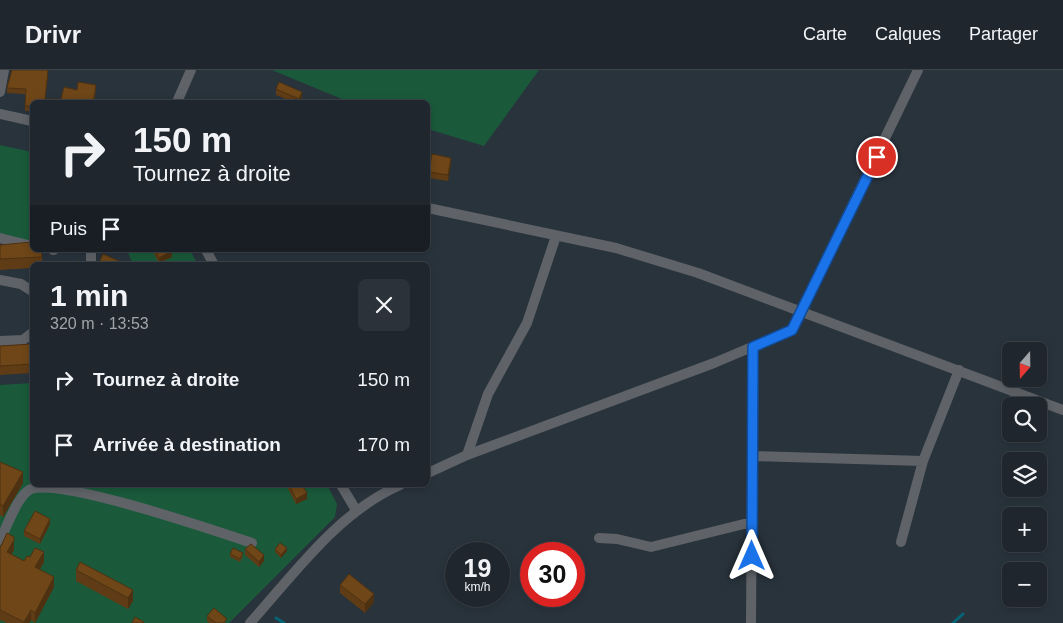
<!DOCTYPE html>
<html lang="fr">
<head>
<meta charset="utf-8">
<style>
	:root { --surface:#1f262d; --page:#2c3239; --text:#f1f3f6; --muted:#a1a5aa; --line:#3c4349 }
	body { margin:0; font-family:Helvetica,sans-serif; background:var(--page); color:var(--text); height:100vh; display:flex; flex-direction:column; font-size:19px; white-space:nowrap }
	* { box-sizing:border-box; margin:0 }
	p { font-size:16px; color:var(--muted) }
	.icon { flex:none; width:28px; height:28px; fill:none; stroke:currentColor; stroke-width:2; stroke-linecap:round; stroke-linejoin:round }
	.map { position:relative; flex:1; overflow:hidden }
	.side { position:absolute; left:30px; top:192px; width:400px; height:225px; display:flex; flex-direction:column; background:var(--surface); border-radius:8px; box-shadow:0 2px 8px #0003,0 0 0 1px var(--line) }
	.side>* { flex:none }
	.guide { position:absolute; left:30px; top:30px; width:400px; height:152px; border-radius:8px; box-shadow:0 2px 8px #0003,0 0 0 1px var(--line); background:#1f262d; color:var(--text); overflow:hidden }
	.needle { width:32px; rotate:200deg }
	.buttons { position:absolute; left:1002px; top:272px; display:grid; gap:10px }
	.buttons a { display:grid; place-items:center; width:45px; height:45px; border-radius:8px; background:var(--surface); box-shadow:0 2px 8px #0003,0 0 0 1px var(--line); font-size:25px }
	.speed { position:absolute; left:445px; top:472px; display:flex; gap:10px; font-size:25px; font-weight:700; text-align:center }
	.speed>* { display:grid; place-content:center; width:65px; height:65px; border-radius:50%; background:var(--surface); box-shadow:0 2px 8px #0003,0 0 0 1px var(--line); line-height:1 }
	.speed small { font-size:12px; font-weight:400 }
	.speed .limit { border:8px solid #d22; background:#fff; color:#111 }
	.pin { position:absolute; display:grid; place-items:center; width:42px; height:42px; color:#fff; margin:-21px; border:2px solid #fff; border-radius:50%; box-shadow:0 1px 5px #0007 }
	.me { position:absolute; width:55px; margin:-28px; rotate:0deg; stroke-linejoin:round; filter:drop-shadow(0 0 4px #0008) }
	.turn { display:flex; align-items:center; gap:18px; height:105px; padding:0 20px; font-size:22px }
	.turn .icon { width:65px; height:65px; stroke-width:2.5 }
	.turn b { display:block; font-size:35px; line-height:42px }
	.then { display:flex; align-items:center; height:48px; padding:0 20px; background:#0003; gap:10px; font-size:19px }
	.round { display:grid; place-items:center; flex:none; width:52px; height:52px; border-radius:8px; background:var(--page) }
	.headline { display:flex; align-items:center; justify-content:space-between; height:85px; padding:0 20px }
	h1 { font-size:30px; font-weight:600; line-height:38px }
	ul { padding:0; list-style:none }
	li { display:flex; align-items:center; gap:15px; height:65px; padding:0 20px }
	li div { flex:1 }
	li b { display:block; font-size:19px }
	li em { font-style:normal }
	header { display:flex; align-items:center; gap:30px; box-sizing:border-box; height:70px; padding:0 25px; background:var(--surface); border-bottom:1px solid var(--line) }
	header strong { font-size:24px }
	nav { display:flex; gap:28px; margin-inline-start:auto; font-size:18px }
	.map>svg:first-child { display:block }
	.green { fill:#1a5a3b }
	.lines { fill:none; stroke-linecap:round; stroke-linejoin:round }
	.stream { stroke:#066476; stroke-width:3 }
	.minor { stroke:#5f6368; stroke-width:10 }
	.wall { fill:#5f3c15 }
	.shaded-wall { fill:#4d3111 }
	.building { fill:#6e4618; stroke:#4d3111 }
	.route-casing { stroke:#114b97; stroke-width:12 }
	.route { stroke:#1a73e8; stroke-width:9 }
</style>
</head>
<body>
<header>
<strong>Drivr</strong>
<nav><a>Carte</a><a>Calques</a><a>Partager</a></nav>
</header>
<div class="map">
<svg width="1063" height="553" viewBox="0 0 1063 553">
	<rect width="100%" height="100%" fill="#29333c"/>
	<path class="green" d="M 272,0 L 539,0 L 484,76 L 428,59 L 428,32 L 349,32 Z
		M 0,75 L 32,82 L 32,173 L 0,166 Z
		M 127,180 L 190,180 L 198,195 L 133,195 Z
		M 32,313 L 32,415 L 327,415 L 337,434 L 335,447 L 229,553 L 0,553 L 0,315 Z"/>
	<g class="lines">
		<path class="stream" d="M 276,548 L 284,553
			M 953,553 L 963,544"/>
		<path class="minor" d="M 0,22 L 4,0
			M 177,32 L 191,0
			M 0,44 L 32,51
			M 428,138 L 616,178 L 698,203 L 1063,340
			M 0,168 L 32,176
			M 53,180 L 54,180
			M 91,180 L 91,195
			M 206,180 L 214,195
			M 0,210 L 21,214 L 32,221
			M 0,271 L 23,270 L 32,263
			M 467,385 L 488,324 L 527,253 L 556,166
			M 752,386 L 923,391
			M 428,403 L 467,385 L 714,293 L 792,260 L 918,0
			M 341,415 L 356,440
			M 599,468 L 617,469 L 651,477 L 752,452
			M 0,470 C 7,457 18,424 31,419 C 64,409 213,460 252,473
			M 901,472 L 923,391 L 959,300
			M 250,553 C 295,503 337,443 400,415
			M 751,553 L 753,277"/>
	</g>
	<path class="wall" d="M 48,5 L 45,29 L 61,29 L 77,20 L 96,20 L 94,32 L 32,32 L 32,41 L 25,41 L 25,24 L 7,23 L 7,18 Z
		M 276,19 L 302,28 L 300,32 L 293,32 L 276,25 Z
		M 451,93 L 448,111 L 429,108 L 429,102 Z
		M 0,175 L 42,187 L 42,195 L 32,195 L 32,198 L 0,200 Z
		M 152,180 L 171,180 L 172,187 L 159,193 Z
		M 32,274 L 32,303 L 0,305 L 0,276 Z
		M 0,392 L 23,413 L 3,447 L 0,445 Z
		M 286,415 L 302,415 L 307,429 L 296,434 Z
		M 50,454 L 40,474 L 24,466 L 24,461 Z
		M 0,478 L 14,480 L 11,484 L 24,491 L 30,487 L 44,492 L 40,499 L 54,517 L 35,553 L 31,550 L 29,553 L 7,553 L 0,550 Z
		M 245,479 L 264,491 L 259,497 L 245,485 Z
		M 275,479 L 287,481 L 281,488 L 275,482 Z
		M 230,484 L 243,486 L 240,492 L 230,487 Z
		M 76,500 L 133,531 L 128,539 L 76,511 Z
		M 340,515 L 374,532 L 365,543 L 340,523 Z
		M 207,546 L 227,553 L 209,553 L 207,551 Z"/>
	<path class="shaded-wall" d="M 302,22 L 302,28 L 300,32 L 299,32 L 299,29 Z
		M 451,88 L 451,93 L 448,111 L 448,105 Z
		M 172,181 L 172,187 L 159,193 L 159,188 Z
		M 23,402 L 23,413 L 3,447 L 3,436 Z
		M 307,423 L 307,429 L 296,434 L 296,429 Z
		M 50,449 L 50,454 L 40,474 L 40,469 Z
		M 14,470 L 14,480 L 7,491 L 7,482 Z
		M 287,478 L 287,481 L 281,488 L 281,485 Z
		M 44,482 L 44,492 L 35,507 L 35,497 Z
		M 264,485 L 264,491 L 259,497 L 259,492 Z
		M 54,507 L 54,517 L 35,553 L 35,543 Z
		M 133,520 L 133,531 L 128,539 L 128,528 Z
		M 374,524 L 374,532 L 365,543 L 365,534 Z
		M 31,540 L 31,550 L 29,553 L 24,553 Z"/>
	<path class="building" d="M 12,0 L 48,0 L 45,29 L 61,29 L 64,17 L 77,20 L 78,12 L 96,15 L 93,32 L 32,32 L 32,36 L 25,36 L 26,19 L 7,18 Z
		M 279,12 L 302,22 L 299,29 L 276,19 Z
		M 432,84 L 451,88 L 448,105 L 429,102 Z
		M 32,172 L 32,180 L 41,180 L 42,187 L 0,189 L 0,175 Z
		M 155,180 L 171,180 L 172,181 L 159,188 Z
		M 103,184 L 128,195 L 98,195 Z
		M 80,191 L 81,195 L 43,195 Z
		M 32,274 L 32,294 L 0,296 L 0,276 Z
		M 0,392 L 23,402 L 3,436 L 0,434 Z
		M 289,415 L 302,415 L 307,423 L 296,429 Z
		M 35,441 L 50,449 L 40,469 L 24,461 Z
		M 7,463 L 14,467 L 14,470 L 7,482 L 24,491 L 27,486 L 30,487 L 35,478 L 44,482 L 35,497 L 54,507 L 35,543 L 31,540 L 24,552 L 0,540 L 0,478 Z
		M 280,473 L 287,478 L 281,485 L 275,479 Z
		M 251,474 L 264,485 L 259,492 L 245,479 Z
		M 233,478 L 243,483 L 240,489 L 230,484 Z
		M 80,492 L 133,520 L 128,528 L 76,500 Z
		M 349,504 L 374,524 L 365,534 L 340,515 Z
		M 214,538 L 227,549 L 223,553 L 216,553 L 207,546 Z
		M 135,547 L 144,552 L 143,553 L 132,553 Z"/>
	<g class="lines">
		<g class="route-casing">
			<path id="route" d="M 752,486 L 753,277 L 792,260 L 877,87"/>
		</g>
		<use href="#route" class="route"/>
	</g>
</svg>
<div class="buttons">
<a><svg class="needle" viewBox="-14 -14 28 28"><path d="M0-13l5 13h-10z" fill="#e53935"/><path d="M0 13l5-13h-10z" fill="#a1a5aa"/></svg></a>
<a><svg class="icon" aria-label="search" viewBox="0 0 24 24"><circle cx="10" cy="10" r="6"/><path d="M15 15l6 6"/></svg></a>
<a><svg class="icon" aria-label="layers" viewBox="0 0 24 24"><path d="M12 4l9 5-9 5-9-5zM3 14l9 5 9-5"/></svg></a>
<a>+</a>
<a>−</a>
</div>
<div class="speed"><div>19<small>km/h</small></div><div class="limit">30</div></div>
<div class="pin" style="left:877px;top:87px;background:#d93025"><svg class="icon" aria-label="arrive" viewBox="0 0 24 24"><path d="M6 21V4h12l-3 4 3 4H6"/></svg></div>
<svg class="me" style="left:752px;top:486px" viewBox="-20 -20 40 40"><path d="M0-17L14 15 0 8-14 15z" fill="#1a73e8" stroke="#fff" stroke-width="4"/></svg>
<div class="guide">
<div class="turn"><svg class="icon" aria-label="right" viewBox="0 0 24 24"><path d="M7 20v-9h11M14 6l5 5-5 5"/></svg><div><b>150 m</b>Tournez à droite</div></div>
<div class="then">Puis<svg class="icon" aria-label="arrive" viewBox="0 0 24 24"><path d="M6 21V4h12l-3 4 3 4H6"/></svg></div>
</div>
<section class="side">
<div class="headline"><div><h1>1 min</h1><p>320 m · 13:53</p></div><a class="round"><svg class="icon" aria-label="close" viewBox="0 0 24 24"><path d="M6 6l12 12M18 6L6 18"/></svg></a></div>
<ul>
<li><svg class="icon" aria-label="right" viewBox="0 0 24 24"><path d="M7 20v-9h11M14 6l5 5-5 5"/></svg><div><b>Tournez à droite</b></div><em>150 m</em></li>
<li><svg class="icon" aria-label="arrive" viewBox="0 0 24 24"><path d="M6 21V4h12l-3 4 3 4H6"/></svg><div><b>Arrivée à destination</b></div><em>170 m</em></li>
</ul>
</section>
</div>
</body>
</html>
